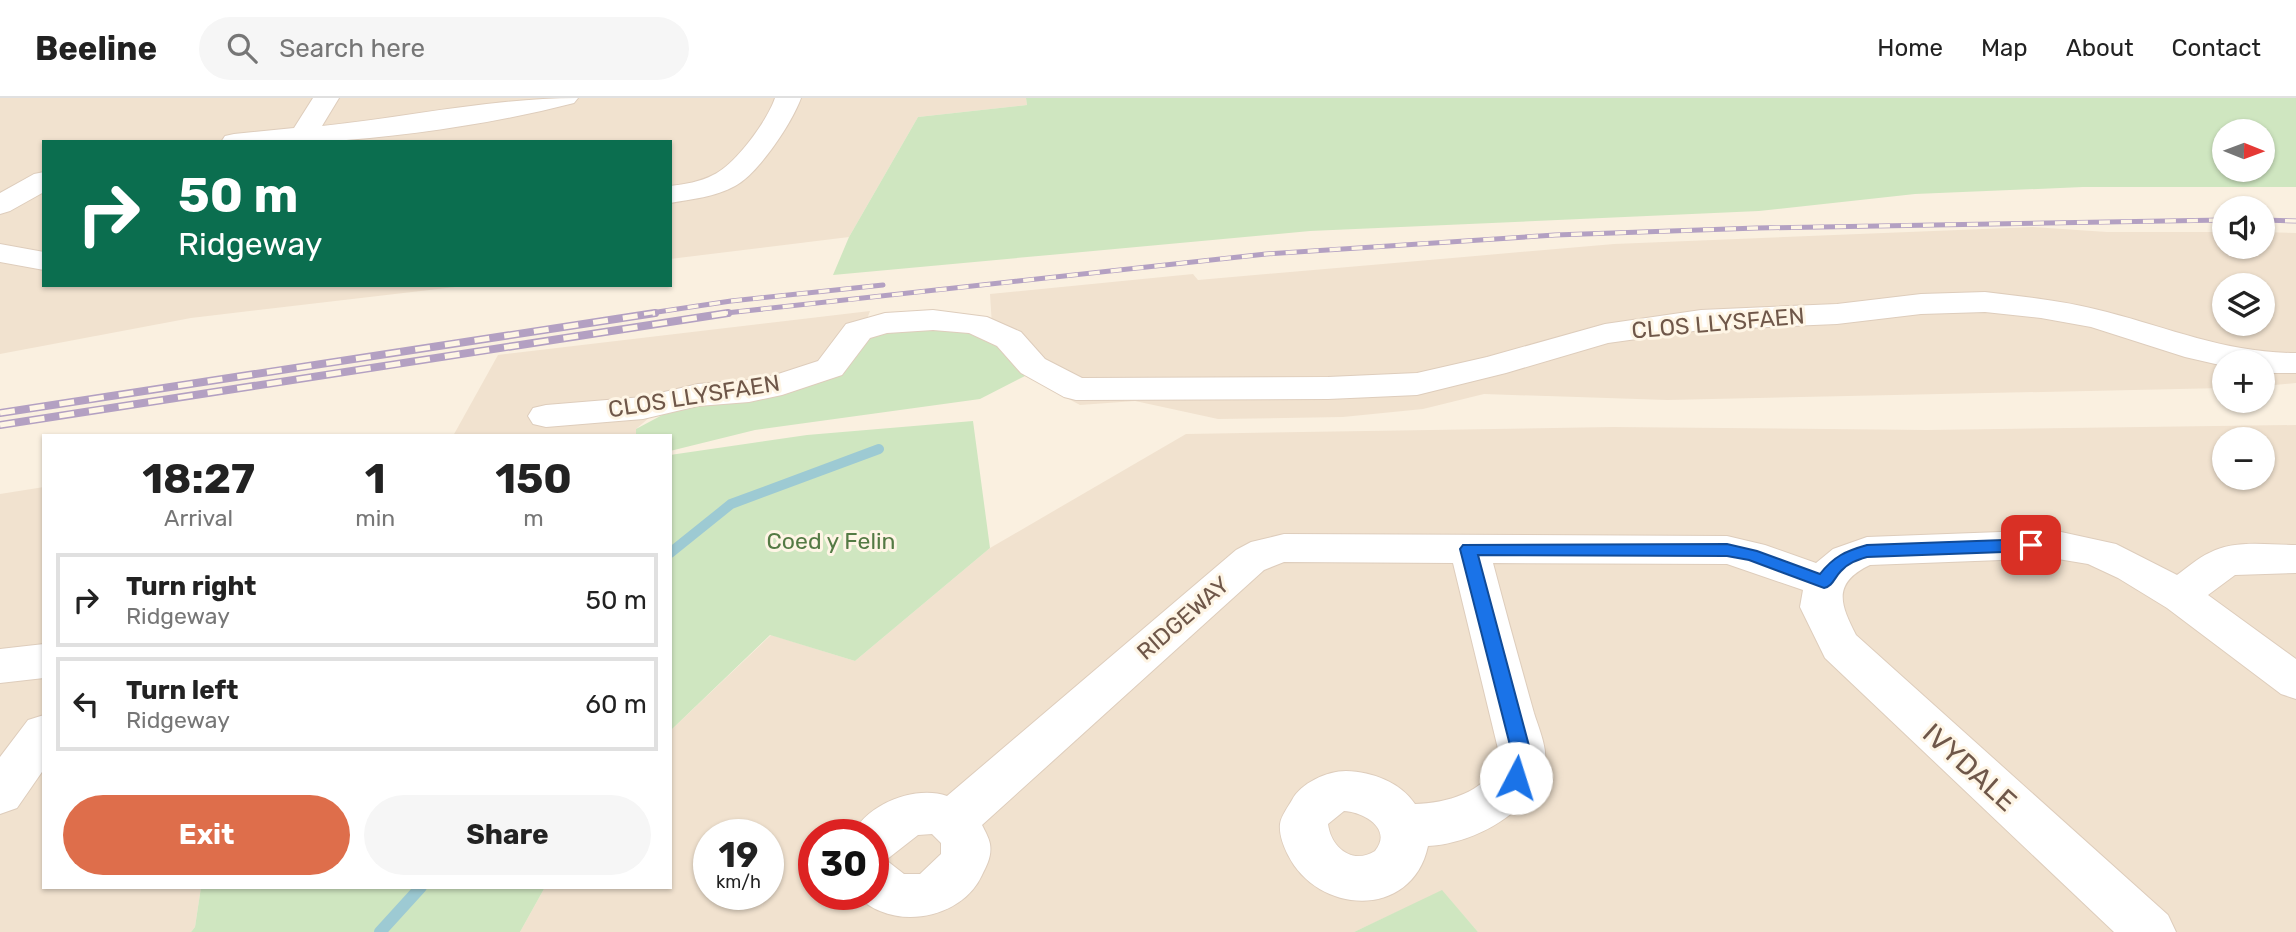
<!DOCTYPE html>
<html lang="en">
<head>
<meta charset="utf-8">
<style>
	:root { --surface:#fff; --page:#f6f6f6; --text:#222; --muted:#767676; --line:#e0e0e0; --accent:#de6e4b }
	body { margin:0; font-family:Rubik,sans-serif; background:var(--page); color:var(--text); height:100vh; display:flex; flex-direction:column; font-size:26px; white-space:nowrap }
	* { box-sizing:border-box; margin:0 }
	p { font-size:23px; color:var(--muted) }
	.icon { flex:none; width:38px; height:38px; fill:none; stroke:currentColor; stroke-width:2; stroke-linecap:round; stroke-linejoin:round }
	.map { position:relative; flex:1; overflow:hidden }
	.panel { position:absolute; left:42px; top:336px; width:630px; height:455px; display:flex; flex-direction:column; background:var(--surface); border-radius:0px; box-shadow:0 2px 5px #0004 }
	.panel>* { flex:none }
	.hud { position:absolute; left:42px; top:42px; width:630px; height:147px; border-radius:0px; box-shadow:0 2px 5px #0004; background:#0b6e4f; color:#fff; overflow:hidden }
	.needle { width:46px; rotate:91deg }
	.fabs { position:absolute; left:2212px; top:21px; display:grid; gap:14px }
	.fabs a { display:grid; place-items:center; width:63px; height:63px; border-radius:50%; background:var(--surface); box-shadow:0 2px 5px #0004; font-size:35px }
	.speed { position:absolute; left:693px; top:721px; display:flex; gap:14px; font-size:35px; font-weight:700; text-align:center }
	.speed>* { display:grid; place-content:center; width:91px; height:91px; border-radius:50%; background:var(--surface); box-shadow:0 2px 5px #0004; line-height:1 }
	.speed small { font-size:18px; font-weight:400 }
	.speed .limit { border:10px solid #d22; background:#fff; color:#111 }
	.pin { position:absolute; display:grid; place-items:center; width:60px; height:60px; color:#fff; margin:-30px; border-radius:14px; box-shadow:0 4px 10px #0006 }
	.me { position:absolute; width:77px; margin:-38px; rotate:5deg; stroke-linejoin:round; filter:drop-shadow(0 0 5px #0008) }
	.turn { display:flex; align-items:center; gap:24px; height:147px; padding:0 21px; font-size:32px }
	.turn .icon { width:91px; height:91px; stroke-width:2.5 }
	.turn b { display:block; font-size:49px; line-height:60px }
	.eta { display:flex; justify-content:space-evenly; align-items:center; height:119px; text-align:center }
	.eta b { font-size:42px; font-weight:700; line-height:49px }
	.cta { display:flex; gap:14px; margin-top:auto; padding:14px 21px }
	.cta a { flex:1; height:80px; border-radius:42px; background:var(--accent); color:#fff; font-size:28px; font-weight:700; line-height:80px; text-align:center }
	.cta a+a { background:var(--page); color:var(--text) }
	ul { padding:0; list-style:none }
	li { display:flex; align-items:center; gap:21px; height:94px; margin:0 14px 10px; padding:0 7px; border:4px solid var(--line); border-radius:0px }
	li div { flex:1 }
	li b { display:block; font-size:26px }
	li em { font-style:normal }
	header { display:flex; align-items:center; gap:42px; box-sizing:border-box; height:98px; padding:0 35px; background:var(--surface); border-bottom:2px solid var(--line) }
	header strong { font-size:33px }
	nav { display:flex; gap:38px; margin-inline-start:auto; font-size:24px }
	.search { width:490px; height:63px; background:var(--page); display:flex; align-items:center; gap:18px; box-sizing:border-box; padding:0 24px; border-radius:38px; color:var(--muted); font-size:26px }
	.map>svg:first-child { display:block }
	.residential { fill:#f1e2cf; fill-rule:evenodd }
	.green { fill:#cfe6c0; fill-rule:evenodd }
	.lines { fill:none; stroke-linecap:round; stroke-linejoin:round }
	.stream-far1 { stroke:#9dcad3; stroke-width:10 }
	.stream { stroke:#9dcad3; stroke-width:12 }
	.minor-casing { stroke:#decdbc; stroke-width:2 }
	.minor { fill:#fff; fill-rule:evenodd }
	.rail-far1-casing { stroke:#b3a0c2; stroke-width:5 }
	.rail-casing { stroke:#b3a0c2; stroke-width:8 }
	.rail-far1 { stroke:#fef5e5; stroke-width:3.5; stroke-dasharray:11; stroke-linecap:butt }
	.rail { stroke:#fef5e5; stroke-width:5; stroke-dasharray:15; stroke-linecap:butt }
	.route { fill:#1a73e8; stroke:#114b97; stroke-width:2 }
	.labels { text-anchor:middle; stroke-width:6; stroke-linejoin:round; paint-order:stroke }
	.street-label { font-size:23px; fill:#6f5749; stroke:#fef5e5 }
	.park-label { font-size:23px; fill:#547a44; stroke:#fef5e5 }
	.near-street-label { font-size:28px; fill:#6f5749; stroke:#fef5e5 }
</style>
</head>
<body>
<header>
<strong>Beeline</strong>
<div class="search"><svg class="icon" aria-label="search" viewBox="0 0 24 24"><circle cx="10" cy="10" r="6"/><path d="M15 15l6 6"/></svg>Search here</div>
<nav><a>Home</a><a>Map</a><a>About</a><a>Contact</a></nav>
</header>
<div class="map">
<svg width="2296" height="834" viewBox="0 0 2296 834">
	<rect width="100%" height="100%" fill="#faf0e0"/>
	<path class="residential" d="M 0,0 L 1026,0 L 1027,7 L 918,19 L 849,139 L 670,161 L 670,44 L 44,44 L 44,187 L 472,187 L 191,220 L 0,256 Z
		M 2033,129 L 2107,134 L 2224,134 L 2224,149 L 2263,149 L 2263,134 L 2296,135 L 2296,285 L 2263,288 L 2263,264 L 2224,264 L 2224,290 L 1667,302 L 1484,296 L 1423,311 L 1343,319 L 1218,321 L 1135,303 L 1080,307 L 1025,278 L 1010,252 L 993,244 L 990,196 L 1193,176 L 1198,182 L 1614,146 ZM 2224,187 L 2263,187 L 2263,226 L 2224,226 Z
		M 870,213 L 856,250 L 844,270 L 657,313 L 636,331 L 636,338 L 453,338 L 498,257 Z
		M 2296,327 L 2296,834 L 1478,834 L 1442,793 L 1354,834 L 520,834 L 545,789 L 670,789 L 670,633 L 771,537 L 855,563 L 990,450 L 1186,336 L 1613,329 L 1927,332 ZM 2224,341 L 2263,341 L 2263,380 L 2224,380 ZM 709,737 L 768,737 L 768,796 L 709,796 ZM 814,737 L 873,737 L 873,796 L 814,796 Z
		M 44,389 L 44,789 L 201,789 L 195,829 L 191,834 L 0,834 L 0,396 Z"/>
	<path class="green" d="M 1026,0 L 2296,0 L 2296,89 L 2083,89 L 1915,96 L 1759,113 L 1310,133 L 833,177 L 849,139 L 918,19 L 1027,7 ZM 2224,33 L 2263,33 L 2263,72 L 2224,72 Z
		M 933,222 L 993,244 L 1025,278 L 980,301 L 755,332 L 670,353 L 670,338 L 636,338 L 636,331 L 681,307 L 830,270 L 858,233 Z
		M 973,323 L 990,450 L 855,563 L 770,537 L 670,633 L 670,357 L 807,337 Z
		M 201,789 L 545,789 L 520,834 L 191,834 L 195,829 Z
		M 1442,792 L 1478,834 L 1354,834 Z"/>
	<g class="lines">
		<path class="stream-far1" d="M 670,455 L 731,406 L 879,351"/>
		<path class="stream" d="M 380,834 L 421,789"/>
		<g class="minor-casing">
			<path id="minor" d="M 313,0 L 339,0 L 322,28 C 407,19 493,0 578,0 L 574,5 C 493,26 407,38 323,44 C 289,46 255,44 221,44 L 225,38 L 234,36 L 294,30 Z
				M 775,0 L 801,0 C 792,25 758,76 735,88 C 715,99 692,101 670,105 L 670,88 C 685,86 700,84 713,77 C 736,66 767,23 775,0 Z
				M 44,74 L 44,94 L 10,113 L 0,116 L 0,95 L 34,76 Z
				M 0,146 L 44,154 L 44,172 L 0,164 Z
				M 1985,194 C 2026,199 2067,203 2107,214 C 2172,231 2228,255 2296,255 L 2296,275 L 2263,275 L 2263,264 L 2224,264 L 2224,268 L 2185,259 L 2091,229 L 2041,220 L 1985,214 L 1921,216 L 1837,226 L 1701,232 L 1608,245 L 1506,275 L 1417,297 L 1328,301 L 1076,302 L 1064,299 L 1021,275 L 997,248 L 969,235 L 933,232 L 887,235 L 870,240 L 842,277 L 782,297 L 749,304 L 698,308 L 643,321 L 546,329 L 533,326 L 528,318 L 533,310 L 546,307 L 643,299 L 698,286 L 749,282 L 775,277 L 818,263 L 846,226 L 885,215 L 933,212 L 987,219 L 1021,234 L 1045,261 L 1082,280 L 1328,279 L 1417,275 L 1487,259 L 1605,226 L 1701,212 L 1837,206 L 1921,196 Z
				M 2052,432 L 2116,446 L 2177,477 C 2187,470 2198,460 2209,455 C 2234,441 2269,447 2296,447 L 2296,475 L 2235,477 L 2208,497 L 2296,561 L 2296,601 L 2281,596 L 2167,510 L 2118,480 L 2088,466 L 2052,460 L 1870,467 C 1832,485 1840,506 1856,537 L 2168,817 L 2176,834 L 2114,834 L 1825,560 L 1800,509 L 1803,492 L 1727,466 L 1493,465 C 1506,515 1520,565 1534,615 C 1538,628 1547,649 1545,662 C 1536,713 1476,745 1428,748 C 1412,822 1318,817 1288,757 C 1283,747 1279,736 1280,726 C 1281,718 1288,709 1292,702 C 1301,685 1327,673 1346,673 C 1373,674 1400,684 1415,706 C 1448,705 1488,694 1500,659 L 1453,465 L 1284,464 L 1264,472 L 982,727 C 985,733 989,740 990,746 C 992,758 987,767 982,777 C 961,823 889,834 856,796 L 873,796 L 873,737 L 852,737 C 867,706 915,687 947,698 L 1236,452 L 1251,444 L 1284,436 L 1727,438 L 1765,447 L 1816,465 L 1833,451 L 1867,439 ZM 1344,713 C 1364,714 1393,731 1375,753 C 1353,767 1331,750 1328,726 ZM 932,736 L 941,745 L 941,756 L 920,776 L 904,776 L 886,762 L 918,737 Z
				M 44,546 L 44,580 L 0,585 L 0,551 Z
				M 44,617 L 44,671 L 17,710 L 0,716 L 0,659 L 28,622 Z"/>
		</g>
		<use href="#minor" class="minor"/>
		<g class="rail-far1-casing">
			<path id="rail-far1" d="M 2263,122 L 2296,123
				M 644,216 L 731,203 L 883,187
				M 717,216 L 1266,156 L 1555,137 L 1757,130 L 2224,122"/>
		</g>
		<g class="rail-casing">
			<path id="rail" d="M 0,315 L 655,215
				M 0,327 L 728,215"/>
		</g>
		<use href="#rail-far1" class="rail-far1"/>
		<use href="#rail" class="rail"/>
	</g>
	<path class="route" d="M 2031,441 L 2039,447 L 2031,453 L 1867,459 C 1857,462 1848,465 1841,473 C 1834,480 1833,488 1824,490 L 1749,462 L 1727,458 L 1478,457 L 1532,659 L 1523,686 L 1516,688 L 1509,686 L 1507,680 L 1513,659 L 1460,451 L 1463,447 L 1727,446 L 1757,453 L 1820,476 C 1834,458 1846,453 1867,447 Z"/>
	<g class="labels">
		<g class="street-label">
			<text transform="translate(1718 225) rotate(-5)" y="8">CLOS LLYSFAEN</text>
			<text transform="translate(694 298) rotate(-9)" y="8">CLOS LLYSFAEN</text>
			<text transform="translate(1183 520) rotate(-41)" y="8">RIDGEWAY</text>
		</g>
		<g class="park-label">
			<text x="831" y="451">Coed y Felin</text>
		</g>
		<g class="near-street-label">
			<text transform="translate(1970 669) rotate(42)" y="10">IVYDALE</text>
		</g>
	</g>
</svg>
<div class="fabs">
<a><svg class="needle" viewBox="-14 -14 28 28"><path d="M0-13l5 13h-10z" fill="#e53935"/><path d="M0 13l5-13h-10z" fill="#767676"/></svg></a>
<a><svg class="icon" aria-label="sound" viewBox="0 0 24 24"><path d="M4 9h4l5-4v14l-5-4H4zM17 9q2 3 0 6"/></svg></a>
<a><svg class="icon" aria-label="layers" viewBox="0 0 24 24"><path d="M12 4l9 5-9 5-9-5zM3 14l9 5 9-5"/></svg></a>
<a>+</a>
<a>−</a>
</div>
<div class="speed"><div>19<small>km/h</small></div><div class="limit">30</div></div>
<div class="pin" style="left:2031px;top:447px;background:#d93025"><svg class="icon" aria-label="arrive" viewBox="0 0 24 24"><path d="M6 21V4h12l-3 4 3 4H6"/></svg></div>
<svg class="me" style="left:1516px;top:680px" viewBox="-20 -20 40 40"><circle r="19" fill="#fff"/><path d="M0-13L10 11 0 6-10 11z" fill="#1a73e8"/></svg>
<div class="hud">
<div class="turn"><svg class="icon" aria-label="right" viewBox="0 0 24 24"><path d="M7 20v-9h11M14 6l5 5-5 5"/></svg><div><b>50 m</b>Ridgeway</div></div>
</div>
<section class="panel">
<div class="eta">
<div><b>18:27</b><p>Arrival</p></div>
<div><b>1</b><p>min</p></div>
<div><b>150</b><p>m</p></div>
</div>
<ul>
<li><svg class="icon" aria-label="right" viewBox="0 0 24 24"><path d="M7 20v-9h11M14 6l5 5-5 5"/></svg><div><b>Turn right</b><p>Ridgeway</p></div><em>50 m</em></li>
<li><svg class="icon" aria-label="left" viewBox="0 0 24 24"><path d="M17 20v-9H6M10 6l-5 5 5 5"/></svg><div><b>Turn left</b><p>Ridgeway</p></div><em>60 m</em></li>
</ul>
<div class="cta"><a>Exit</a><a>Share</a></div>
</section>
</div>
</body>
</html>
